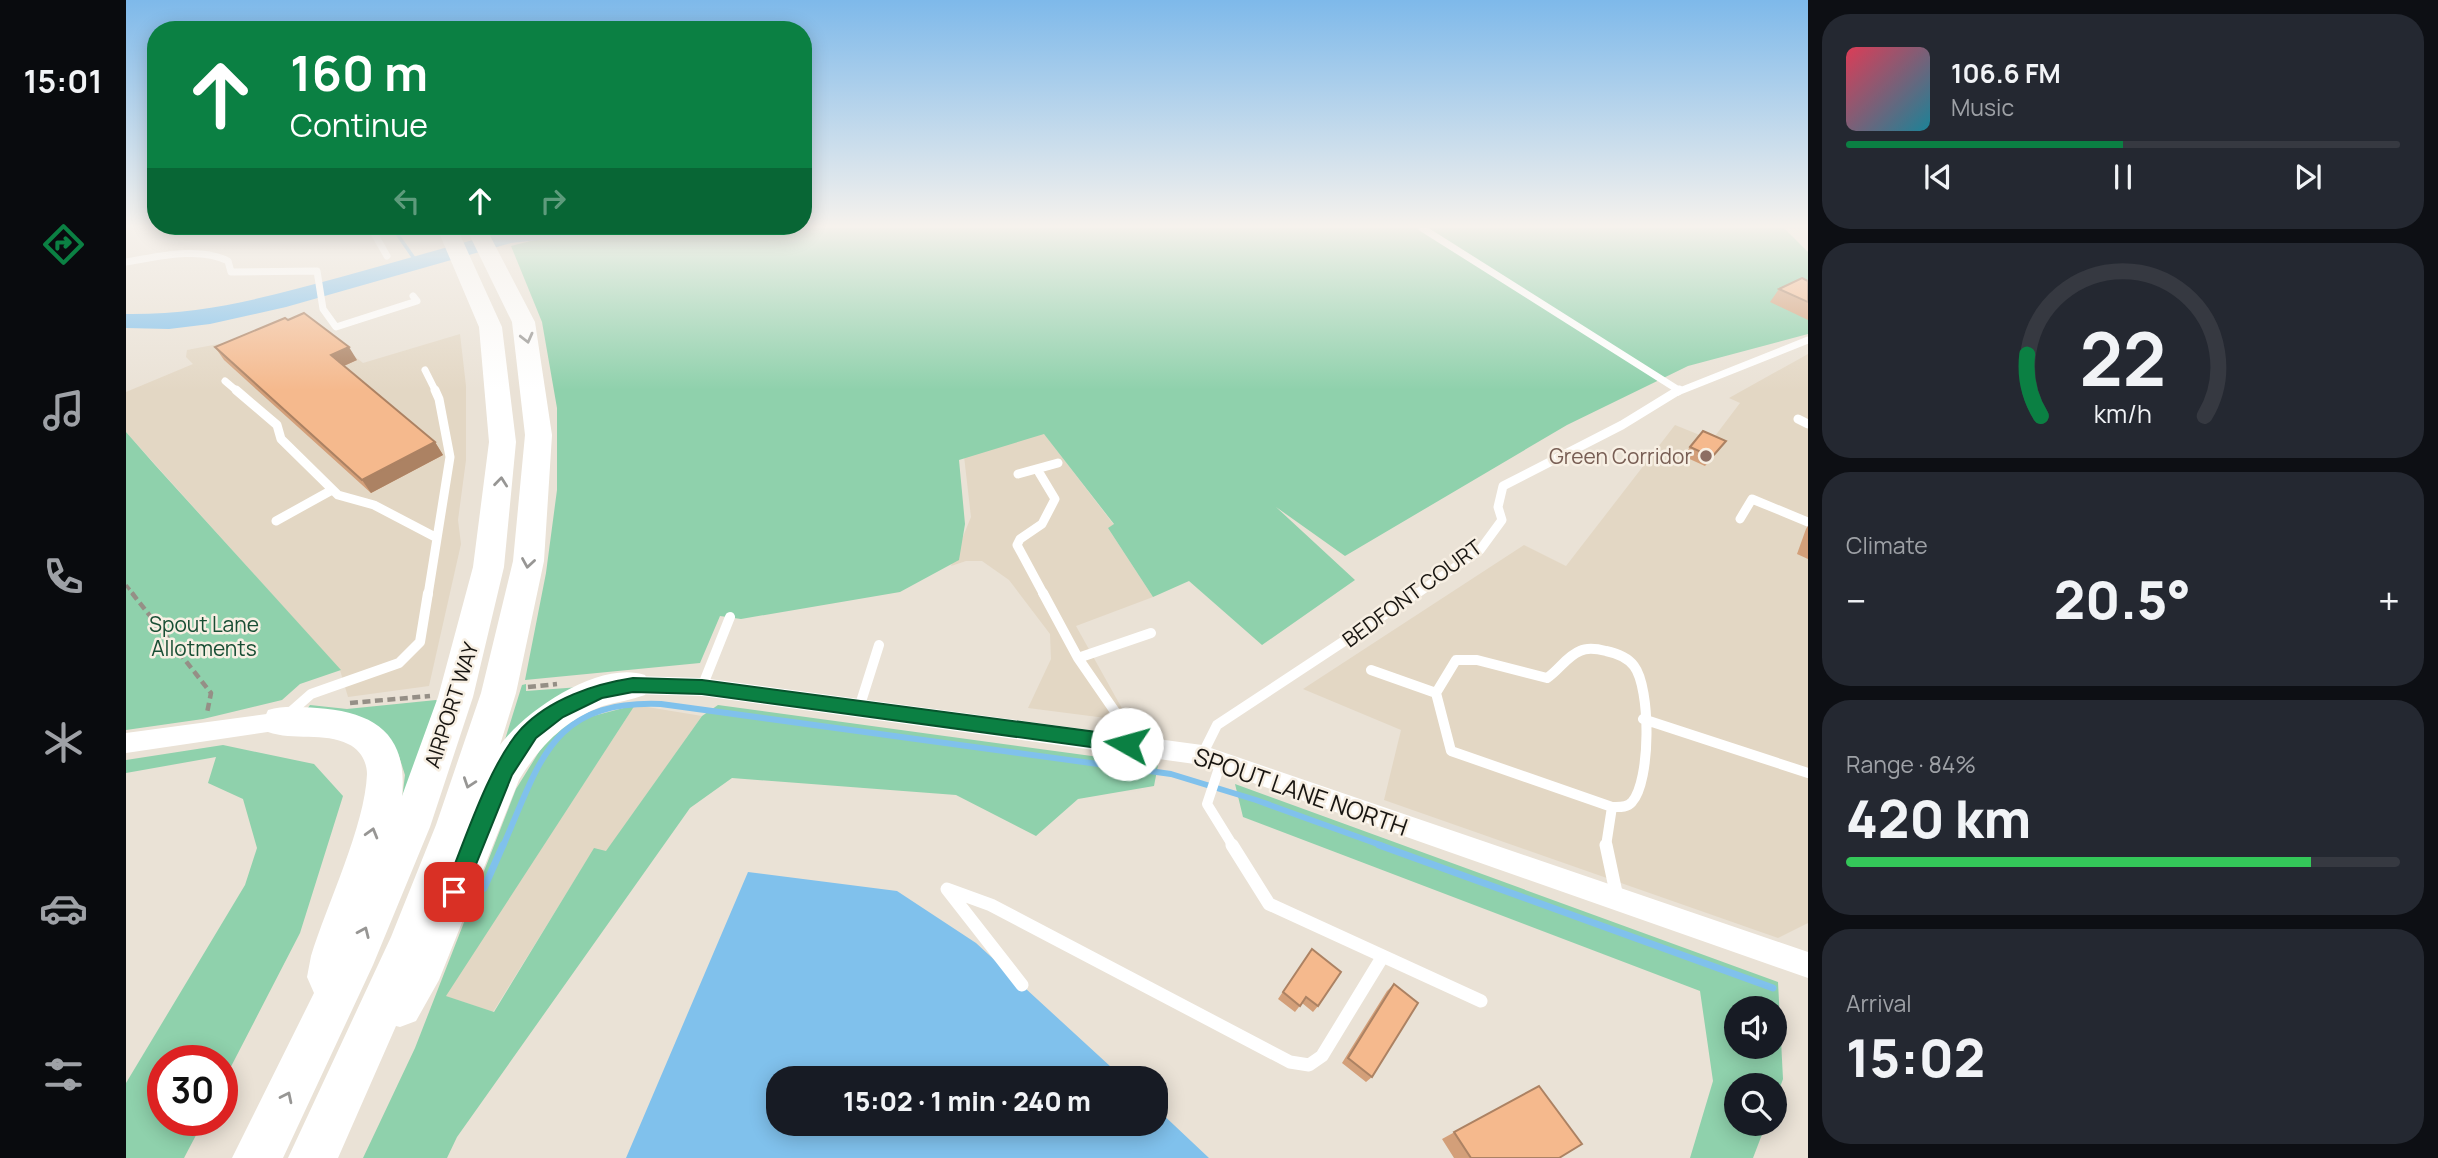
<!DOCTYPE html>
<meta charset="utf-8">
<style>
:root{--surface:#171b24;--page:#242831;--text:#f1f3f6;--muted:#9ea1a6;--line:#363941;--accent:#0b8043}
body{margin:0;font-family:Manrope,sans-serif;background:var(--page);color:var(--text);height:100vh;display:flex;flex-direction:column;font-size:26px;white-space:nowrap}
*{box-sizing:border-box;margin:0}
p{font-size:23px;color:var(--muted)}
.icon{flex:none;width:38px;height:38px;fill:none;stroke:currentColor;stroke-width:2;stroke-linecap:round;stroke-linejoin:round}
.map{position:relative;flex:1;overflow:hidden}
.panel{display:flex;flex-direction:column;gap:14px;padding:14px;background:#0d0f14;width:630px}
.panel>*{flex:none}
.banner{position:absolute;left:21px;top:21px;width:665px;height:214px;border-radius:28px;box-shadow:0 4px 18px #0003;background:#0b8043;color:#fff;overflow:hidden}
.buttons{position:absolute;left:1598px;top:996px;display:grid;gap:14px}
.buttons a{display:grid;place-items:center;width:63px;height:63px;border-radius:50%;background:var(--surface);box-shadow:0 4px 18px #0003;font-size:35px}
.speed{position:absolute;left:21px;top:1045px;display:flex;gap:14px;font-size:35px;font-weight:700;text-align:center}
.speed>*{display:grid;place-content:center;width:91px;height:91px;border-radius:50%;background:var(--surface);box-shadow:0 4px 18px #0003;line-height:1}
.speed .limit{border:10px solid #d22;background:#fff;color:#111}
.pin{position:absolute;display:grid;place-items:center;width:60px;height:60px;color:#fff;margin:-30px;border-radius:14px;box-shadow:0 4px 10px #0006}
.me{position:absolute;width:77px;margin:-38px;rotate:277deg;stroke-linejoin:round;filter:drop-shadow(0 0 5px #0008)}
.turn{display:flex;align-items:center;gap:24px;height:147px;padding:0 28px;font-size:32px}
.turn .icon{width:91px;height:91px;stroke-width:2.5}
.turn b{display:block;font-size:49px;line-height:60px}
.lanes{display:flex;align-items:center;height:66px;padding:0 28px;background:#0003;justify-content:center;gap:35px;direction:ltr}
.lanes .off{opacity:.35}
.big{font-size:52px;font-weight:800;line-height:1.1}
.panel .widget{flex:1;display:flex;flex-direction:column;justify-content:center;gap:10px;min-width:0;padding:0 24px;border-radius:28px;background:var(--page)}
.panel .dial{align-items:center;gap:0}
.dial svg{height:182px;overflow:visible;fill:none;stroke:var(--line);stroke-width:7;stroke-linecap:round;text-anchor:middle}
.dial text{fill:var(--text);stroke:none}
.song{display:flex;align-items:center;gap:21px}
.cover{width:84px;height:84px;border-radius:10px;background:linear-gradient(135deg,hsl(350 70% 55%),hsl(190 70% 35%))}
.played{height:7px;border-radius:4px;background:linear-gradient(90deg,var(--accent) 50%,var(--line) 50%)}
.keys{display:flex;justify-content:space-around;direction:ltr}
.heat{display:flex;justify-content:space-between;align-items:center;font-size:38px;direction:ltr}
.charge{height:10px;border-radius:5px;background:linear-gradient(90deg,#34c759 84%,var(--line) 0)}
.trip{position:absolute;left:640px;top:1066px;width:402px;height:70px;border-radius:28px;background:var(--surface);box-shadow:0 4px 18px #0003;font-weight:800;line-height:70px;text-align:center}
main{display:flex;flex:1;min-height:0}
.dock{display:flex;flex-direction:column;width:126px;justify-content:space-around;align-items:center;background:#090b0e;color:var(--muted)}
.dock .icon{width:49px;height:49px}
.dock .on{color:var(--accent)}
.dock b{font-size:32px;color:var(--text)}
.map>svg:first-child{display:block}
.built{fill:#e3d7c4}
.green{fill:#8fd1ac;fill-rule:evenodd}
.water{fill:#80c1ec}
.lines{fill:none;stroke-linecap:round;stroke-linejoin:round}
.stream-far2{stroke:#80c1ec;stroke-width:3.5}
.stream-far1{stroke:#80c1ec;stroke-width:6}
.stream{stroke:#80c1ec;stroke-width:7}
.river{fill:#80c1ec;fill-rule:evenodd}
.path-far1{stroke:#958f86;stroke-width:3.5;stroke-dasharray:6 3.5;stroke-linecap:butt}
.path{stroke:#958f86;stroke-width:4.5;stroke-dasharray:8 4.5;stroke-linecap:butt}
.service-far3{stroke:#fff;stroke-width:7}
.service-far2{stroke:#fff;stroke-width:9}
.service-far1{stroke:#fff;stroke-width:10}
.service{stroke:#fff;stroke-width:13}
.minor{fill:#fff;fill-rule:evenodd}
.trunk{fill:#fff;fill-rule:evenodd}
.wall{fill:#d39f79}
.shaded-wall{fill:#ac8263}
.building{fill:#f5b98d;stroke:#ac8263;stroke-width:2}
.oneway{stroke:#979694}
.route{fill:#0b8043;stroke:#07532c;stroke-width:2}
.education-dot{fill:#8d6e63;stroke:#f7efe3;stroke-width:2.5}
.labels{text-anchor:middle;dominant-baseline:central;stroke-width:5;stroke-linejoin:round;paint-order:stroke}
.education-label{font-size:21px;fill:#785e54;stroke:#f7efe3;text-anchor:end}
.street-label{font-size:21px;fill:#181511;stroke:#f7efe3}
.park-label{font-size:21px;fill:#184e34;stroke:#f7efe3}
.near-street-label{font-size:24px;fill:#181511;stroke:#f7efe3}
</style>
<main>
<nav class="dock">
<b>15:01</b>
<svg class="icon on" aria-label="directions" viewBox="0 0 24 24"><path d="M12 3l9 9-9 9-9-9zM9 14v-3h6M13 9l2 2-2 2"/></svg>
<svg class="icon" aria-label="music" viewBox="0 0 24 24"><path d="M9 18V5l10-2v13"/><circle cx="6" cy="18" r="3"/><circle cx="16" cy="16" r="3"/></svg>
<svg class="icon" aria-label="phone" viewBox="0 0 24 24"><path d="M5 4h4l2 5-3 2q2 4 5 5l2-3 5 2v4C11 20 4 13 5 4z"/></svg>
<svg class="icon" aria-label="climate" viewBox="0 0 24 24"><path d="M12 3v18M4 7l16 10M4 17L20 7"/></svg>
<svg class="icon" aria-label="car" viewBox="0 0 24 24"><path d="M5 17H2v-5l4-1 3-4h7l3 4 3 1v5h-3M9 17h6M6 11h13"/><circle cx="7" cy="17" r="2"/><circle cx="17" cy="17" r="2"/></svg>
<svg class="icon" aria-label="filters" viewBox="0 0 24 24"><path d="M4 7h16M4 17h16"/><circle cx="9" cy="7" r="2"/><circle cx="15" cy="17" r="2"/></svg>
</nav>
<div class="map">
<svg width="1682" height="1158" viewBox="0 0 1682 1158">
<rect width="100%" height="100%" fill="#eae2d6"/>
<!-- built -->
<path class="built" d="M190 325 237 363 334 334 340 386V460L332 520 335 544 303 686 222 697 214 670 0 432V392L67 364 60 357 61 350Z
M1682 354V923L1652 938 1258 800 1275 730 1177 689 1398 545 1440 566 1549 425 1586 440 1614 403 1603 398Z
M916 431 988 525 982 528 1027 597 950 626 1003 721 902 708 925 659 924 634 883 580 856 561H840L825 566 845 517 838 456Z
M509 705 576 716 480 852 468 849 367 1012 319 996Z"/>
<!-- green -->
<path class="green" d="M480 228H493L500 236 519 228H1658L1682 252V334L1562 366 1441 425 1219 556 1150 507 1229 580 1136 645 1063 581 1027 597 982 528 988 524 918 434 833 460 839 524 833 560 774 592 615 619 594 616 574 663 399 680 420 573 431 490V408L416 322 385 246 420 237Z
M0 432 29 465 215 670 174 684 156 700 77 719 0 730Z
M400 684V691L481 685 367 778 396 685Z
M310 700 314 703 276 799 279 775 272 753 179 712 184 705 221 709Z
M509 705 320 996 368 1012 468 848 480 851 576 716 592 705 1032 765 1028 786 952 799 910 836 830 795 606 778 564 808 331 1137 321 1158H237L289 1048 390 789 429 726Z
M97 745 188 764 217 796 174 933 96 1084V1060H37V1120H78L58 1158H0V1083L119 885 131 848 117 799 82 783 90 757 0 773V760Z
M1109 784 1652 982 1657 1079 1649 1101 1648 1085H1610V1124H1640L1627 1158H1564L1587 1081 1574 991 1117 817ZM1610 1008H1648V1046H1610Z"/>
<!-- water -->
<path class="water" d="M622 872 771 891 850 943 997 1078H653V1124H1031V1109L1083 1158H500Z"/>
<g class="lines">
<!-- stream-far2 -->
<path class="stream-far2" d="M267 228 292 264"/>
<!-- stream-far1 -->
<path class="stream-far1" d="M377 846C415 760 425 700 535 704L1045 774 1130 800 1257 846"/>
<!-- stream -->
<path class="stream" d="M1253 845 1647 988
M358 888 377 845"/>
<!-- river -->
<path class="river" d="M402 228H470L467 233 459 235 385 243 160 307 84 324 43 329 0 328V314C78 315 141 297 215 277 269 262 322 247 375 232Z"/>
<!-- path-far1 -->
<path class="path-far1" d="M0 585 8 595"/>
<!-- path -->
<path class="path" d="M6 593 85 693 81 713
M402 687 431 684
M224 703 304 696"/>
<!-- service-far3 -->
<path class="service-far3" d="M245 228 261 256
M1296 228 1554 391 1552 392
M0 262C31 257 73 246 102 261L105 272 191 271 197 309 210 327 291 301 287 296
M299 370 310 392
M99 381 112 392
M1554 391 1682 340"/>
<!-- service-far2 -->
<path class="service-far2" d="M110 390 151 425 155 439 212 495 248 505 311 538
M1672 419 1682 424
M911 469 929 499 916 524 894 539 891 545 918 595
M892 474 932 463
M1614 519 1626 499 1682 522
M150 521 206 490
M302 595 324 457 313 399 309 390
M1289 595 1354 550 1376 520 1372 507 1377 486 1496 425 1553 390"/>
<!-- service-far1 -->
<path class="service-far1" d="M917 593 952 658
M1245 670 1310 693 1325 751 1486 807
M576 687 604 617
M1310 693 1330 660H1351L1421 678C1433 670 1441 656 1454 651 1462 647 1472 649 1480 651 1490 653 1502 658 1508 666 1525 688 1525 781 1506 802 1501 808 1493 807 1486 807L1480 846
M733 708 753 645
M160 716 185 694 273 663 294 642 302 593
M1517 719 1682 773
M1001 744 992 716 952 658 1025 633
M1076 755 1091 725 1291 593
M1095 762 1081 804 1107 846"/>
<!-- service -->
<path class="service" d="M1106 845 1143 904 1355 1001
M1480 845 1491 897
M896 985 821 889 865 905 1164 1062 1183 1065 1196 1056 1257 956"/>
<!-- minor -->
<path class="minor" d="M507 676 576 678 1076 745 1682 952V978L1076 765 576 696 507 694 499 691 496 685 499 679Z
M155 712 163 714 166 721 163 728 155 730 0 753V733Z"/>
<!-- trunk -->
<path class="trunk" d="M311 228H331L376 327 390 442 378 567 347 697 304 827 247 965 157 1158H106L188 993 181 977 185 956C201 904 239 826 241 774 241 762 234 749 222 744 199 732 167 741 142 732L137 721 142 710C158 705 174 707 191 708 249 712 282 734 276 796L312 697 347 567 363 442 353 327Z
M340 228H360L409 322 426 435 418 561 390 693 374 745C401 709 474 660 519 675L524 685 519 695C505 700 491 702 477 706 440 719 413 747 393 780L313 980 290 1021 274 1027 270 1026 212 1158H162L265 937 310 825 355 693 387 561 399 435 386 322Z"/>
</g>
<!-- wall -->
<path class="wall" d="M1682 281V320L1644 302 1653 289Z
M89 347 231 360 218 366 309 442 317 455 245 493 98 360Z
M1577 431 1593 450 1579 466 1557 456Z
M1682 526V559L1671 554 1680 529Z
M1181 956 1192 1006 1187 1012 1176 1003 1169 1012 1152 999Z
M1268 984 1246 1077 1240 1082 1216 1063 1261 991Z
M1413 1086 1433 1158H1328L1316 1139Z"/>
<!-- shaded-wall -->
<path class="shaded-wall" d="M223 347 231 360 213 368 205 355Z
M309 442 317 455 245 493 236 480Z"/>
<!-- building -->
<path class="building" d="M1676 278 1682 281V302L1653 289Z
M178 313 223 347 205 355 309 442 236 480 89 347 159 318 162 320Z
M1577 431 1600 441 1586 457 1564 447Z
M1186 949 1215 972 1192 1006 1180 997 1174 1006 1157 992Z
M1268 984 1292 1003 1246 1077 1222 1058Z
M1413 1086 1456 1144 1433 1158H1345L1328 1132Z"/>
<!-- one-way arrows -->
<defs><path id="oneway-chevron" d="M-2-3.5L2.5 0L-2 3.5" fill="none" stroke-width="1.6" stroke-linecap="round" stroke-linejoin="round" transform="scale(1.75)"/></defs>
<g class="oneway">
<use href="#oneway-chevron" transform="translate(401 338) rotate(76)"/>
<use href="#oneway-chevron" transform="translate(375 482) rotate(-84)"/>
<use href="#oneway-chevron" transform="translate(402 563) rotate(99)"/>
<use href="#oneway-chevron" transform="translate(343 783) rotate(109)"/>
<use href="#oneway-chevron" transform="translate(246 833) rotate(-74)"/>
<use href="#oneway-chevron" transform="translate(238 932) rotate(-66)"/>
<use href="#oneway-chevron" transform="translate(161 1097) rotate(-64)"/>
</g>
<!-- sky -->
<linearGradient id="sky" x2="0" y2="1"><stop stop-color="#7eb9ea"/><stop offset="0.58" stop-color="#f6f2ed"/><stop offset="1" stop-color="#f6f2ed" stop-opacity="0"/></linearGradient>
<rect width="1682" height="390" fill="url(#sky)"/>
<!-- route -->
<path class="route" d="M507 678 576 680 1001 736 1008 738 1010 744 1008 750 1001 752 576 694 507 692 476 698 437 717 410 738 386 775 336 899 328 902 321 899 318 892C337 846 363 763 396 728 424 699 468 684 507 678Z"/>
<!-- markers -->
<circle class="education-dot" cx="1580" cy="456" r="7"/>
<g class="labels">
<!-- education labels -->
<g class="education-label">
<text x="1566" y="456">Green Corridor</text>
</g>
<!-- street labels -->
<g class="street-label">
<text transform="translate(1286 593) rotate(-36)">BEDFONT COURT</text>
<text transform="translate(325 705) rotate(-72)">AIRPORT WAY</text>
</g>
<!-- park labels -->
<g class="park-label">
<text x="78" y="624">Spout Lane<tspan x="78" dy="24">Allotments</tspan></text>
</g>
<!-- near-street labels -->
<g class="near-street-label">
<text transform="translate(1175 791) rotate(19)">SPOUT LANE NORTH</text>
</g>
</g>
</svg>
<div class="buttons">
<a><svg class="icon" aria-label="sound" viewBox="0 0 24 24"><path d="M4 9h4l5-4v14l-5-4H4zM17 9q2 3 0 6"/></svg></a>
<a><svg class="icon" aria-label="search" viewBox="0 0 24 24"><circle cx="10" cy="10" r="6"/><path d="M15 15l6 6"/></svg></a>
</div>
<div class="speed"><div class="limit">30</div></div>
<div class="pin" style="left:328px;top:892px;background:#d93025"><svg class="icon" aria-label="arrive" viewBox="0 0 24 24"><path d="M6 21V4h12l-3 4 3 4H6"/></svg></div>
<svg class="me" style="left:1001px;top:744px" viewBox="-20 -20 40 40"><circle r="19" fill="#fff"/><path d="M0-13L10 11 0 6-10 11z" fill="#0b8043"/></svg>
<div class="trip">15:02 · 1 min · 240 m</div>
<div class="banner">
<div class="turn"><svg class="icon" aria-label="ahead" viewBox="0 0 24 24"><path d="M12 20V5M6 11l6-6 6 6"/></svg><div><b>160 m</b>Continue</div></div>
<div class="lanes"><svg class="icon off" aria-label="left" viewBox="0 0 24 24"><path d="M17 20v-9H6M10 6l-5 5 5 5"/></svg><svg class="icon" aria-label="ahead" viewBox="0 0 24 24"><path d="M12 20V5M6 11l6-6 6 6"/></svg><svg class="icon off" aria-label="right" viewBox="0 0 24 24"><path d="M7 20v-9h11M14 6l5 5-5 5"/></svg></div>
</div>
</div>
<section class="panel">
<div class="widget">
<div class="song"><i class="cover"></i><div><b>106.6 FM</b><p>Music</p></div></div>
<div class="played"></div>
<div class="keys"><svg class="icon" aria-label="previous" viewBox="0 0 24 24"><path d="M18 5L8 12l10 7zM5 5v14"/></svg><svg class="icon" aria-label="pause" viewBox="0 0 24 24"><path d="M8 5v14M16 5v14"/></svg><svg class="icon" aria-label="next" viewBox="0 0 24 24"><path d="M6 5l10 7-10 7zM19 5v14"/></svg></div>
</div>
<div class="widget dial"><svg viewBox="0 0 100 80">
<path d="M14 69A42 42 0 1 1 86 69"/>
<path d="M14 69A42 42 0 0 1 8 42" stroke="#0b8043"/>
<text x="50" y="56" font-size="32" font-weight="700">22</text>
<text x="50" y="72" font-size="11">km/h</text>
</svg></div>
<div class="widget"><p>Climate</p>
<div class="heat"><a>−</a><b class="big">20.5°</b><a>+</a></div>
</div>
<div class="widget"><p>Range · 84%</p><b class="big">420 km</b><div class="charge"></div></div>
<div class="widget"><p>Arrival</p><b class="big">15:02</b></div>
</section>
</main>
